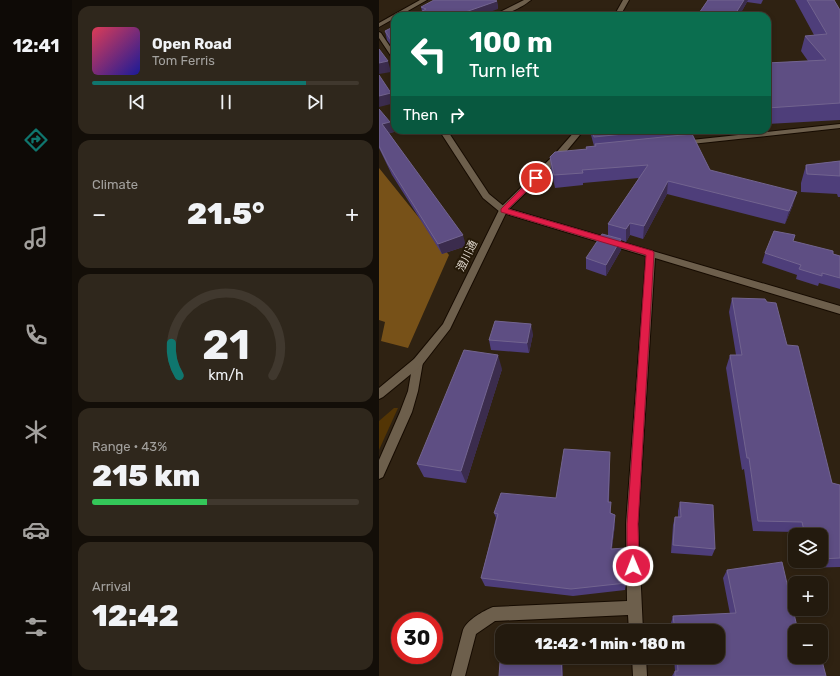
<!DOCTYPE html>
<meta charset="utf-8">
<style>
:root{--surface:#231a0e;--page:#2f271c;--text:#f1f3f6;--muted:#a3a19e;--line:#40382e;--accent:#0f766e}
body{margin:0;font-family:Rubik,"Noto Sans JP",sans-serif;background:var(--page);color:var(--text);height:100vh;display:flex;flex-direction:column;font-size:15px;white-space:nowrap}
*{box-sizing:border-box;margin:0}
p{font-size:13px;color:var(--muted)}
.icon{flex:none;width:22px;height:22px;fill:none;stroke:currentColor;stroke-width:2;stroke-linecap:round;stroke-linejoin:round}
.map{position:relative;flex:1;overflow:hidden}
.sheet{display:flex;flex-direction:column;gap:6px;padding:6px;background:#130e08;width:307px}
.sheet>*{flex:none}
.banner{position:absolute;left:12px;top:12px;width:380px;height:122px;border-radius:12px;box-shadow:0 2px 6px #0003,0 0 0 1px var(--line);background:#0b6e4f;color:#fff;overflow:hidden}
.fabs{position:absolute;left:409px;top:528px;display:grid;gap:8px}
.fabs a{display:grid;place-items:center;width:40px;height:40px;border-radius:8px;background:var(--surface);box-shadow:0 2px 6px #0003,0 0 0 1px var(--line);font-size:20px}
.speed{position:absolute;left:12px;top:612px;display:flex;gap:8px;font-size:20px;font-weight:700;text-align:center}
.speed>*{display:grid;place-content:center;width:52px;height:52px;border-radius:50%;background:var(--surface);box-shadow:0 2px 6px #0003,0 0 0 1px var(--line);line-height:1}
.speed .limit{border:6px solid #d22;background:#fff;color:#111}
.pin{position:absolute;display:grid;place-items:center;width:34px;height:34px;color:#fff;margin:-17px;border:2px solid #fff;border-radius:50%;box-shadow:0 1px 4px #0007}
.me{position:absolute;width:44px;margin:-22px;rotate:359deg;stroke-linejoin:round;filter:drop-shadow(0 0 3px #0008)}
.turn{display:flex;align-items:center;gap:14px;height:84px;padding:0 12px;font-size:18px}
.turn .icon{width:52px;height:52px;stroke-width:2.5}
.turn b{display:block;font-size:28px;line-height:34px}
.then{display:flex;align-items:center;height:38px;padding:0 12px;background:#0003;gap:8px;font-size:15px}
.big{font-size:30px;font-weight:800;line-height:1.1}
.sheet .card{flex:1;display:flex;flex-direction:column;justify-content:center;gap:6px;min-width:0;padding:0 14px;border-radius:12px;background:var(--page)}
.sheet .dial{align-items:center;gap:0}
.dial svg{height:104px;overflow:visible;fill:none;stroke:var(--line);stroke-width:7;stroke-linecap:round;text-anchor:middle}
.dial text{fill:var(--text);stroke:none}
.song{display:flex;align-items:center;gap:12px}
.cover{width:48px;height:48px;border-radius:6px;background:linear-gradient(135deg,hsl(350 70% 55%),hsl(240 70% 35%))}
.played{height:4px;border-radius:2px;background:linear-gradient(90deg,var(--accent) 80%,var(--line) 80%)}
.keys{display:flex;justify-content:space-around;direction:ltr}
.heat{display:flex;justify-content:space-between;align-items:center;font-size:22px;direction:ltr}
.charge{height:6px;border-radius:3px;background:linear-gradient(90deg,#34c759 43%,var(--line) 0)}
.trip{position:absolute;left:116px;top:624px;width:230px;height:40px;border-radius:12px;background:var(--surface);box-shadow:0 2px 6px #0003,0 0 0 1px var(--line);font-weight:800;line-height:40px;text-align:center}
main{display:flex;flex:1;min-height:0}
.tabs{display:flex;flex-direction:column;width:72px;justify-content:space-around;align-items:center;background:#0e0a06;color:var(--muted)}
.tabs .icon{width:28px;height:28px}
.tabs .current{color:var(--accent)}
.tabs b{font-size:18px;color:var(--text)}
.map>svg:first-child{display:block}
.green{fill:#533505}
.forest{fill:#775118}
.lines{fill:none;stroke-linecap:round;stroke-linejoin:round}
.minor-casing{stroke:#160b00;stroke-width:2}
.tertiary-casing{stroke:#160b00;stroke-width:2}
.minor{fill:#6d5f4c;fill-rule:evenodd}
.tertiary{fill:#6d5f4c;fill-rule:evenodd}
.wall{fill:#4e3e7a}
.shaded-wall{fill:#3b2c4d}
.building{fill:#5e4e83;stroke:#72648f}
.route{fill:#e11d48;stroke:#92132f}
.labels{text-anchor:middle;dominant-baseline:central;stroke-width:4;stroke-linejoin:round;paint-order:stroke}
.street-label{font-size:11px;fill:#dfd7cd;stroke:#251908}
</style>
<main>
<nav class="tabs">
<b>12:41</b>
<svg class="icon current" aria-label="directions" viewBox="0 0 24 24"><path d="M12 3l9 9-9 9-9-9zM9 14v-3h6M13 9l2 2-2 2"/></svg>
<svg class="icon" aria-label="music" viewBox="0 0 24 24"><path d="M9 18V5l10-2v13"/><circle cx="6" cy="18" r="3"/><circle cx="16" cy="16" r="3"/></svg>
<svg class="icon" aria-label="phone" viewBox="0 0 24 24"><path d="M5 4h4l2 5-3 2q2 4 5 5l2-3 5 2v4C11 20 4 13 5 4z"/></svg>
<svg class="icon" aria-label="climate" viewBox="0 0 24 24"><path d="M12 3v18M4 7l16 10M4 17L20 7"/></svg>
<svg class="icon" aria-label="car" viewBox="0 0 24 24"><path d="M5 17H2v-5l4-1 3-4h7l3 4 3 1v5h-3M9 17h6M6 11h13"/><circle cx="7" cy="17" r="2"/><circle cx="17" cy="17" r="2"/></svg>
<svg class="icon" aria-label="filters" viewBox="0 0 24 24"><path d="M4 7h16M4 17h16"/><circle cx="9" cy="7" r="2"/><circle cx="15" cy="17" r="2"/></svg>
</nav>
<section class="sheet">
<div class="card">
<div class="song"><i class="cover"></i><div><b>Open Road</b><p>Tom Ferris</p></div></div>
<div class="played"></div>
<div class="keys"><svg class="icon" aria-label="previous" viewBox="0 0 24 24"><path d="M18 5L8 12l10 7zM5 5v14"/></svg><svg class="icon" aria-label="pause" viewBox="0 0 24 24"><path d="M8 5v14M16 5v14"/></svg><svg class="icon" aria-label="next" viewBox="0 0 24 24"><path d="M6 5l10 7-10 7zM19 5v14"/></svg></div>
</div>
<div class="card"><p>Climate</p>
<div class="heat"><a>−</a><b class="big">21.5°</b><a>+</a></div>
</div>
<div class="card dial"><svg viewBox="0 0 100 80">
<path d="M14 69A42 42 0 1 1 86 69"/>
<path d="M14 69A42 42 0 0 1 8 44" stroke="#0f766e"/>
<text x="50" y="56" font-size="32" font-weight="700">21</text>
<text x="50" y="72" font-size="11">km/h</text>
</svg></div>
<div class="card"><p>Range · 43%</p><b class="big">215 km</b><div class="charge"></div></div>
<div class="card"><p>Arrival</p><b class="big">12:42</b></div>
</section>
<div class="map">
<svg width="461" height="676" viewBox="0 0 461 676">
<rect width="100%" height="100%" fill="#2f2212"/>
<!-- green -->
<path class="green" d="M15 408H19L0 450V421Z"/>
<!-- forest -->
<path class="forest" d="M0 168 70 255 29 348 2 341 6 322 0 320Z"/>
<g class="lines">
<!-- minor casing -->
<g class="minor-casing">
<path id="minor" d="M41 0H48L20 16H16V18L0 27V23Z
M145 0H152C142 8 126 16 113 16Z
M0 32 2 33 16 54V60L14 59 0 38Z
M461 124V128L303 145 299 143 303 141Z
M60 130H68L110 194 127 208 461 306V314L276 258 259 524 264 631H250L249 615 116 621 97 634 86 676H72L84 630C88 620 104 611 114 607L248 601 247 524 267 256 121 212 104 198Z
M39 358 43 359 44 362 39 391 33 412 4 477 0 479V460L21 412 29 391 34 362 35 359Z
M253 657H267L268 676H254Z"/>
</g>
<!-- tertiary casing -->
<g class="tertiary-casing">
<path id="tertiary" d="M244 0H250L241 16H235Z
M197 130H205L181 159 128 211 71 329 43 365 4 397 0 399V388L35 359 64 324 121 208 175 155Z"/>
</g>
<!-- minor -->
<use href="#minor" class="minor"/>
<!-- tertiary -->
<use href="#tertiary" class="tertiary"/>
</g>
<!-- wall -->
<path class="wall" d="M329 0H384L382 4 368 2 360 16H318Z
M416 0H455L461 10V120L388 124V63L429 61 422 51 426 36 435 35Z
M118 1 119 9 43 11 42 7Z
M16 26V51L8 40 6 31Z
M0 109 15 132 10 133 87 246 63 254 13 175 0 148Z
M113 130H122L120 132Z
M212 130H337V132L313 134 331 170 414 205 406 224 288 194 264 239 251 235 247 242 242 240V250L227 276 207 269V258L229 235V224L260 178 204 183V185L176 188 172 169 171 157 207 149V147L215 146 212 135Z
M461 161V197H459L458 194 422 192V183L427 165Z
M414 241 461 256V289L440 283 439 286 417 279 418 275 383 263 386 253Z
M353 298 408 345 453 483 461 485V567L423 568 422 561H442V535H417L416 532 374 531 365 469 363 470 347 368 351 355H357L350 312Z
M154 334 150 353 112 350 110 340Z
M123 369 87 483 45 477 38 464Z
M231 463 230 502 232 513 236 515V524L233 548 247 583 246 590 194 596 106 586 102 578 117 518 115 513 177 498Z
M301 502 336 549 333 556 292 553 294 525 296 517H299V511Z
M348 570 416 657 447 676H293L296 671 295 657H339V631H293L292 623 294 616 351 614 344 578Z"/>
<!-- shaded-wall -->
<path class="shaded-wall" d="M365 0H369L368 2 360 16H355Z
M118 1 119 9 100 16H75Z
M9 61 12 72 0 74V63Z
M12 93 16 103 0 107V96Z
M11 122 15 132 7 134 3 124Z
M289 181 288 194 264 239 265 226Z
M418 192 414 205 406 224 410 211Z
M251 223V235L247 242V229Z
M84 235 87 246 63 254 59 244Z
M242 239V250L227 276V265Z
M152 324 154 334 150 353 148 343Z
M119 355 123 369 87 483 82 471Z
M236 515V524L232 557V549Z
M182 657H184V676H183Z"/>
<!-- building -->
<path class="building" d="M55 0H116L118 1 75 16H34L47 9 42 7Z
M329 0H365L355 16H318Z
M428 0H455L461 10V103L388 108V63L447 60 426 36 448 34Z
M16 26V45H15L6 31Z
M0 49 9 61 0 63Z
M0 75 12 93 0 96Z
M0 109 11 122 3 124 84 235 59 244 9 164 0 146Z
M213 130H284L215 137Z
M313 134 331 170 418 192 410 211 289 181 265 226 251 223 247 229 229 224 269 165 203 170 204 173 175 175 171 157 176 152 208 149 207 147 217 146 216 144Z
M461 161V176L428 174 427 165Z
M395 231 416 235 414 241 454 251V254L461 256V278L443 273V276L420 269 422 265 386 253Z
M223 234 242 239 227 265 207 258Z
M353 298 386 299 388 302 397 303 408 345 419 346 453 483 461 485V558L442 559V535H426L423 522 379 521 370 458H368L351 355H363Z
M116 321 152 324 148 343 110 340Z
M85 350 119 355 82 471 38 464Z
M185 449 231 452 229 502H232L231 513 236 515 232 549 246 548 247 583 192 589 102 578 119 514 115 513 122 493 177 498Z
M301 502 334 505 336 549 294 545 296 517H302Z
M403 562 419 631H416V657H442L447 676H296V671H299L298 657H339V631H296L294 616 357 613 348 570Z
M172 628V631H127Z
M123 633V657H182L183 676H120Z"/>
<!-- route -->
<path class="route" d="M157 176 159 177V180L129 209 274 251 275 253 259 524 260 566 259 570 254 572 250 570 248 566V524L267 255 122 212V209L154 177Z"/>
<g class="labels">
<!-- street labels -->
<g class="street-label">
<text transform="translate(88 256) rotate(-64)">澄川通</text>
</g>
</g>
</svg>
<div class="fabs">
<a><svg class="icon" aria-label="layers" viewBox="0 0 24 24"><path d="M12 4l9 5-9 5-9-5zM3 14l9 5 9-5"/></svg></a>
<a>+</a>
<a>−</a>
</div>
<div class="speed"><div class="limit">30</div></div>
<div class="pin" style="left:157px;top:178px;background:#d93025"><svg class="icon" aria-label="arrive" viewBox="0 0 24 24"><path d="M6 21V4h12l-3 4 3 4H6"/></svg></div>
<svg class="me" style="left:254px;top:566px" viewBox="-20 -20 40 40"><circle r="17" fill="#e11d48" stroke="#fff" stroke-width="3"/><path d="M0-11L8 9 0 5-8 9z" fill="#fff"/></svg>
<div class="trip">12:42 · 1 min · 180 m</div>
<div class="banner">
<div class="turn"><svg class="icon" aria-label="left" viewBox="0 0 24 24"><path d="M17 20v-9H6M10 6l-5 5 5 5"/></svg><div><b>100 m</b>Turn left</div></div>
<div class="then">Then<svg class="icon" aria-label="right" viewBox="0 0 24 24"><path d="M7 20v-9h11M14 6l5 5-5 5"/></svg></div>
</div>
</div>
</main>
